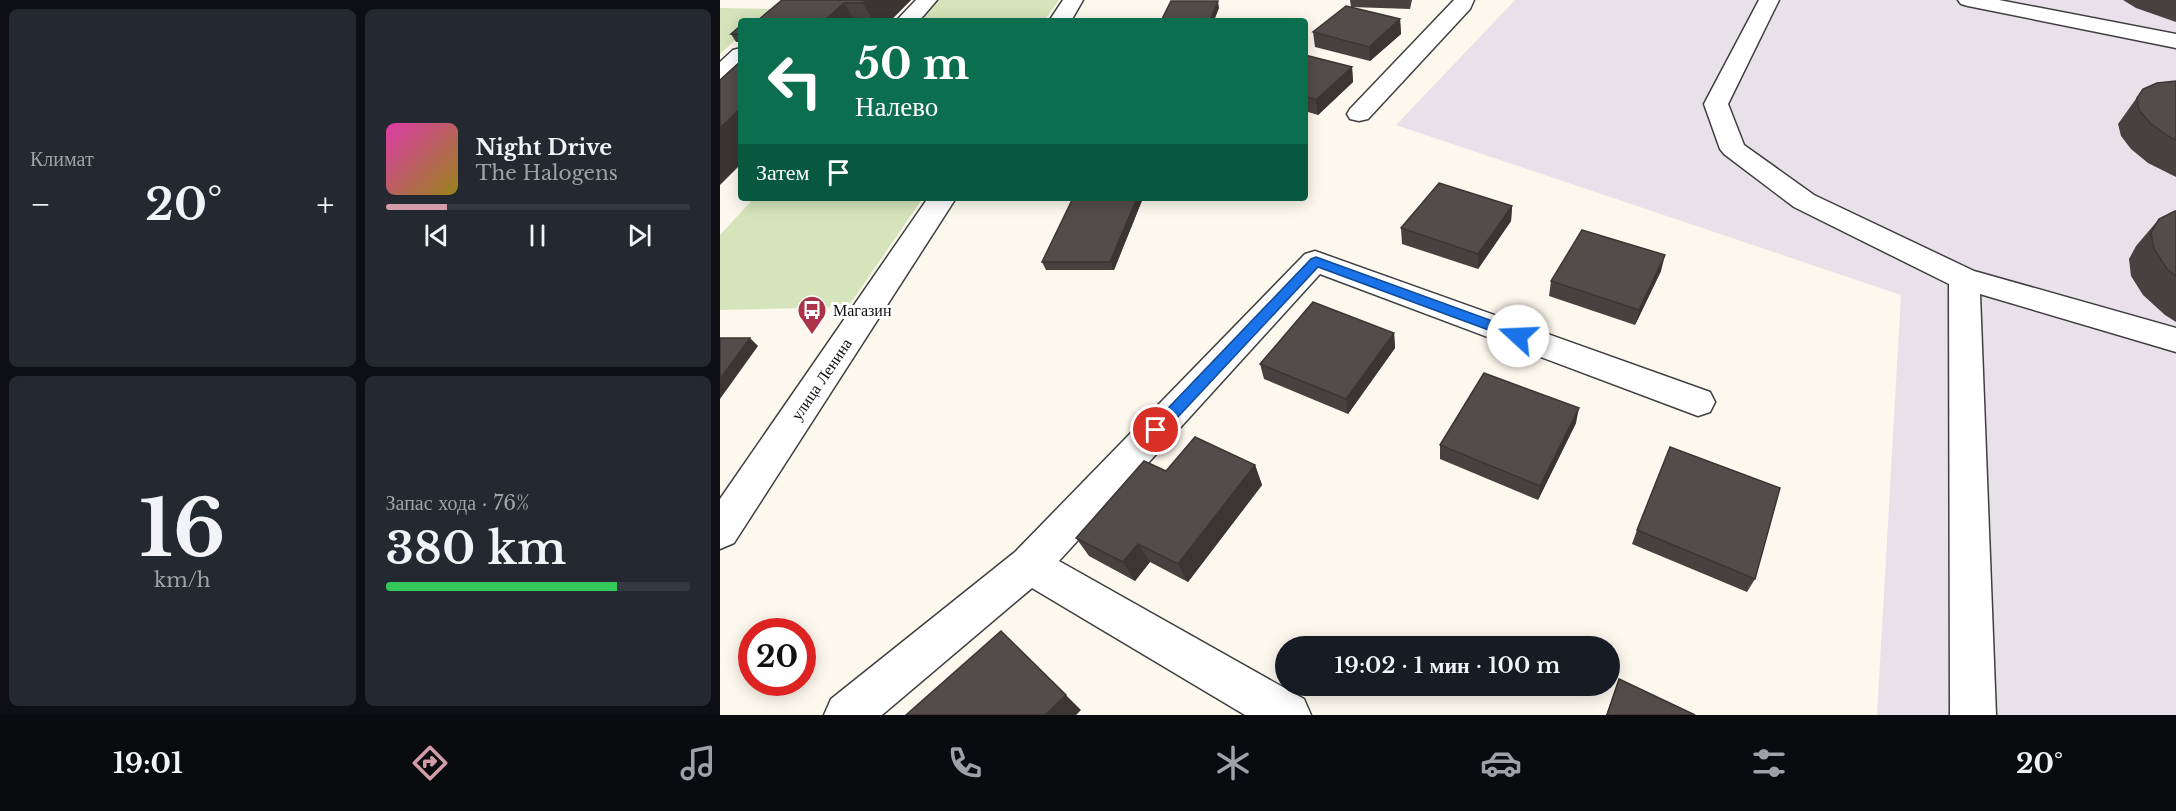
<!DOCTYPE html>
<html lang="ru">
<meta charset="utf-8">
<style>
:root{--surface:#171b24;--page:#242831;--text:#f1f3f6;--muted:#9ea1a6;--line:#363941;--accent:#d29da8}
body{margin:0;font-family:"Libre Baskerville",serif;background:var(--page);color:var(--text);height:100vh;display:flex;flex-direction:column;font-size:22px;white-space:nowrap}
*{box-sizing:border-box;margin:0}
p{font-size:20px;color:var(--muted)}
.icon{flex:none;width:33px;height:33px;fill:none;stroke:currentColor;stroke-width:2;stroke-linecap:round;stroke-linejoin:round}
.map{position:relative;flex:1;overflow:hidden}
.details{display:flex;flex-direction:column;gap:9px;padding:9px;background:#0d0f14;width:720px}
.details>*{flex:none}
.guide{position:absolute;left:18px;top:18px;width:570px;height:183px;border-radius:6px;box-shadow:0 3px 15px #0003;background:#0b6e4f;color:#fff;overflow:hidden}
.speed{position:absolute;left:18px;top:618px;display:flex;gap:12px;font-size:30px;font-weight:700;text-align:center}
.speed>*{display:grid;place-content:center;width:78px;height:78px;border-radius:50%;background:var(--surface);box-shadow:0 3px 15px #0003;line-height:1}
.speed .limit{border:9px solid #d22;background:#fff;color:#111}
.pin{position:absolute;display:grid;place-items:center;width:51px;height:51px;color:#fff;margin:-26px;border:3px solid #fff;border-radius:50%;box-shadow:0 2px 6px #0007}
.me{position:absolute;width:66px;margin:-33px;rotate:290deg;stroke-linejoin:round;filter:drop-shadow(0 0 4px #0008)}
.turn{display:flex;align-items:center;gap:21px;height:126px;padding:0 18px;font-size:27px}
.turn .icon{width:78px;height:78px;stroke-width:2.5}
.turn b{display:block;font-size:42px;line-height:51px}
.then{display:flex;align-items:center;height:57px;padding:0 18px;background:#0003;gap:12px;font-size:22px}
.big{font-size:45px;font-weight:600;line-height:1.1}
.details .tile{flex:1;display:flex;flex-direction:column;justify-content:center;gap:9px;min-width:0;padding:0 21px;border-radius:9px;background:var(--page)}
.details .dial{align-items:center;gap:0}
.dial b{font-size:78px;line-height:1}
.song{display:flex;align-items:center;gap:18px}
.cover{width:72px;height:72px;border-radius:9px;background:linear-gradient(135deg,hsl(320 70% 55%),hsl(50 70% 35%))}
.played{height:6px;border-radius:3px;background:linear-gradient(90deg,var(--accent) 20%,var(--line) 20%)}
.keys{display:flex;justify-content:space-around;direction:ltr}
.heat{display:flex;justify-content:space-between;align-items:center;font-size:33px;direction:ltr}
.charge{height:9px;border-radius:4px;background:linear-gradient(90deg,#34c759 76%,var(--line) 0)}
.details .tiles{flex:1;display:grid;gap:9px;grid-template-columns:repeat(2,1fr)}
.trip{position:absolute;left:555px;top:636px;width:345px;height:60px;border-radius:30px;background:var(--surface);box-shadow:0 3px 15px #0003;font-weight:600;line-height:60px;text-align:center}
.tabs{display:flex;height:96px;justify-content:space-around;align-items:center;background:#090b0e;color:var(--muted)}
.tabs .icon{width:42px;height:42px}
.tabs .on{color:var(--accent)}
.tabs b{font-size:27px;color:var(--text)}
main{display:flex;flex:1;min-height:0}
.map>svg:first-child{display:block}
.industrial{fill:#e8e1ea}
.green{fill:#d5e4bb}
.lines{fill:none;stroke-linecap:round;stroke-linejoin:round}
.minor-casing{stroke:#3f3f3f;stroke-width:3}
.minor{fill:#fff;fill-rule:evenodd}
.wall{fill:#484140}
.shaded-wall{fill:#3b3534}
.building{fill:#544c4a;stroke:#3b3534;stroke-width:1.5}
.route{fill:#1a73e8;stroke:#114b97;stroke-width:1.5}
.labels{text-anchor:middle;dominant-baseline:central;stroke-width:6;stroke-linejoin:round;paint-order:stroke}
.poi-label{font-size:16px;fill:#0c0c0c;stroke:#fff;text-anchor:start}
.street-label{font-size:16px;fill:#0c0c0c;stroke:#fff}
</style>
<main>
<section class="details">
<div class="tiles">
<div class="tile"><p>Климат</p>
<div class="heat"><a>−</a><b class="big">20°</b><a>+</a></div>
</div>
<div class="tile">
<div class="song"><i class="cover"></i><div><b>Night Drive</b><p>The Halogens</p></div></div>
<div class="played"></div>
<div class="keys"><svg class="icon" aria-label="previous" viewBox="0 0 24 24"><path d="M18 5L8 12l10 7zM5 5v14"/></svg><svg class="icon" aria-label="pause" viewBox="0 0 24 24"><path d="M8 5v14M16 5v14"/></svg><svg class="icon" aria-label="next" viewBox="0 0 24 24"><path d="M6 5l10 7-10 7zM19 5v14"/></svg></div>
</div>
<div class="tile dial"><b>16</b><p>km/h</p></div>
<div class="tile"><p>Запас хода · 76%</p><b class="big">380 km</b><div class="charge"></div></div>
</div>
</section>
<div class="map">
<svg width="1456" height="715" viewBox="0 0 1456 715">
<rect width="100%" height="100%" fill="#fdf8ed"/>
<!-- industrial -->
<path class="industrial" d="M795 0H1456V715H1157L1181 295 676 125Z"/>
<!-- green -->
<path class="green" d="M216 0H339L324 21H196Z
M0 8 51 9 37 21H21V35L0 54Z
M34 198H203L128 307 0 310V235Z"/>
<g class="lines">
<!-- minor casing -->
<g class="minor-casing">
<path id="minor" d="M196 0H217L199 21H176Z
M343 0H363L351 21H329Z
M734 0H754L750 9 648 119 639 121 630 119 627 114 630 109Z
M1039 0H1059L1008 104 1024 145 1094 195 1254 271 1456 328V352L1260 294 1276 715H1230L1229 284 1074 207 1004 154 1000 149 984 104Z
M1238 0H1279L1456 34V48L1248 6 1241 4Z
M21 48V67L8 79 0 81V62L13 50Z
M208 198H236L14 543 0 549V499Z
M595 251 990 392 995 402 990 412 978 416 600 274 339 561 584 699 591 715H525L312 588 162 715H104L111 699 295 552 585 254Z"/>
</g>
<!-- minor -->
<use href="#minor" class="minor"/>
</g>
<!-- wall -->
<path class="wall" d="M62 0H191L170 21H37Z
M630 0H692L690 9 631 7Z
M1403 0H1456V22L1416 8Z
M680 19 681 34 650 61 595 47 593 32Z
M21 27V44L19 42H16L11 34Z
M585 55 632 67 633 82 598 115 585 111Z
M1456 81V177L1428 163 1411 149 1401 136 1398 124 1423 89Z
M423 198 394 270H326L322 262Z
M792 206 791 221 758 269 682 244 681 228Z
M1456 211V322L1445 315 1423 295 1411 276 1409 259 1416 246 1439 219Z
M941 271 915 325 829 296 831 281Z
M674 333 675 348 628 414 544 379 540 364Z
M856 423 818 500 720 459V445Z
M535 465 542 485 468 582 430 562 415 581 369 556 356 538 446 471Z
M917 530 1035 579 1027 592 912 544Z
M899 679 975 715H886Z"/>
<!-- shaded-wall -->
<path class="shaded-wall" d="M146 0H191L170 21H153L143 3Z
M498 1 499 8 494 21H490Z
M124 3 135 21H104Z
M680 19 681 34 650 61 649 47Z
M632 67 633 82 598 115 596 100Z
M21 108V164L0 185V128Z
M417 198H423L394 270 390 262Z
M792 206 791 221 758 269V254Z
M945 255 941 271 915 325 919 310Z
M674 333 675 348 628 414 626 399Z
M30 338 38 346 0 399V379Z
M859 408 856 423 818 500 820 486Z
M535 465 542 485 468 582 458 564Z
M418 544 430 562 415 581 403 562Z
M281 631 361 710 356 715H325Z"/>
<!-- building -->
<path class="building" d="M62 0H146L143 3H124L104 21H37Z
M451 1H498L490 21H441Z
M626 6 680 19 649 47 593 32Z
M19 27H21V34H11Z
M585 55 632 67 596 100 585 96Z
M21 61V108L0 128V80Z
M1456 81V140L1448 136 1430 123 1419 110 1417 98 1423 89 1437 83Z
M719 183 792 206 758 254 681 228Z
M353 198H417L390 262H322Z
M1455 211H1456V276L1447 269 1434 249 1431 233 1439 219Z
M862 230 945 255 919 310 831 281Z
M593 302 674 333 626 399 540 364Z
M0 338H30L0 379Z
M764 373 859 408 820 486 720 445Z
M475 437 535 465 458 564 418 544 403 562 356 538 424 461 446 471Z
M950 447 1060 488 1035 579 917 530Z
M281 631 346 695 325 715H186Z
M899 679 975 715H887Z"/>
<!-- route -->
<path class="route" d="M596 257 803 332 805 336 798 341 793 339 598 267 442 434H431L429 430 431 426 591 259Z"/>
<!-- icons -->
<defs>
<g id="bus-pin" transform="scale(1.5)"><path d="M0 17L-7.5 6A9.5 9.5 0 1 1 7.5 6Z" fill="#ac3448" stroke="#fff"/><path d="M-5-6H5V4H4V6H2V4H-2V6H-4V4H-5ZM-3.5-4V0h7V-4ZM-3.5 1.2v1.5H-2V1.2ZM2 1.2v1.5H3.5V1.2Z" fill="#fff"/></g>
</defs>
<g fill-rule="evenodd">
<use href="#bus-pin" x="92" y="310"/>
</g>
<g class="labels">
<!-- poi labels -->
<g class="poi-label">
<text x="113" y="310">Магазин</text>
</g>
<!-- street labels -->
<g class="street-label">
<text transform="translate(101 379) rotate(-56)">улица Ленина</text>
</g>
</g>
</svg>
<div class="speed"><div class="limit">20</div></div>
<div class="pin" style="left:436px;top:430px;background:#d93025"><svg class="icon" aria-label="arrive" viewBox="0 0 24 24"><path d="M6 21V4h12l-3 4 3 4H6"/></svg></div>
<svg class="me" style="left:798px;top:336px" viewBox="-20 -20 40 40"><circle r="19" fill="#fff"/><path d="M0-13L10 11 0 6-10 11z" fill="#1a73e8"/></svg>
<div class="trip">19:02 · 1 мин · 100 m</div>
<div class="guide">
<div class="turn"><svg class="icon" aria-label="left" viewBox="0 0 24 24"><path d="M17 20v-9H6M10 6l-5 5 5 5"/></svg><div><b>50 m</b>Налево</div></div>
<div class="then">Затем<svg class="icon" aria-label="arrive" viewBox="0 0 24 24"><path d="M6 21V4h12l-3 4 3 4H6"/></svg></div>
</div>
</div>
</main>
<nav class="tabs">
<b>19:01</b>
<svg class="icon on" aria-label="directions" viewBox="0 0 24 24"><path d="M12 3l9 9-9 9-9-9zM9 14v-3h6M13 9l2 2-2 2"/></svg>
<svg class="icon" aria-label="music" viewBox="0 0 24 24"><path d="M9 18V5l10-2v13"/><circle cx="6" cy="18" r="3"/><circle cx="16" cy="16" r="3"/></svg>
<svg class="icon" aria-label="phone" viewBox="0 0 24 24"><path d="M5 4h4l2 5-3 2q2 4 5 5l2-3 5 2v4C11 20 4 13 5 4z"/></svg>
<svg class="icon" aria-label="climate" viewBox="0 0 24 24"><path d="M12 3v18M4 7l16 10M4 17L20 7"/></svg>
<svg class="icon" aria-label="car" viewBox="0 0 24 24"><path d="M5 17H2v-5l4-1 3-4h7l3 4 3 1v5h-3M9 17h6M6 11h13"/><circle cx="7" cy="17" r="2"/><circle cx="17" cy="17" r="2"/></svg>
<svg class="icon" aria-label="filters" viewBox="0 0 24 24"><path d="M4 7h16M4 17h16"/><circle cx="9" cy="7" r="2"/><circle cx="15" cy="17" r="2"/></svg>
<b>20°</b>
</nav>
